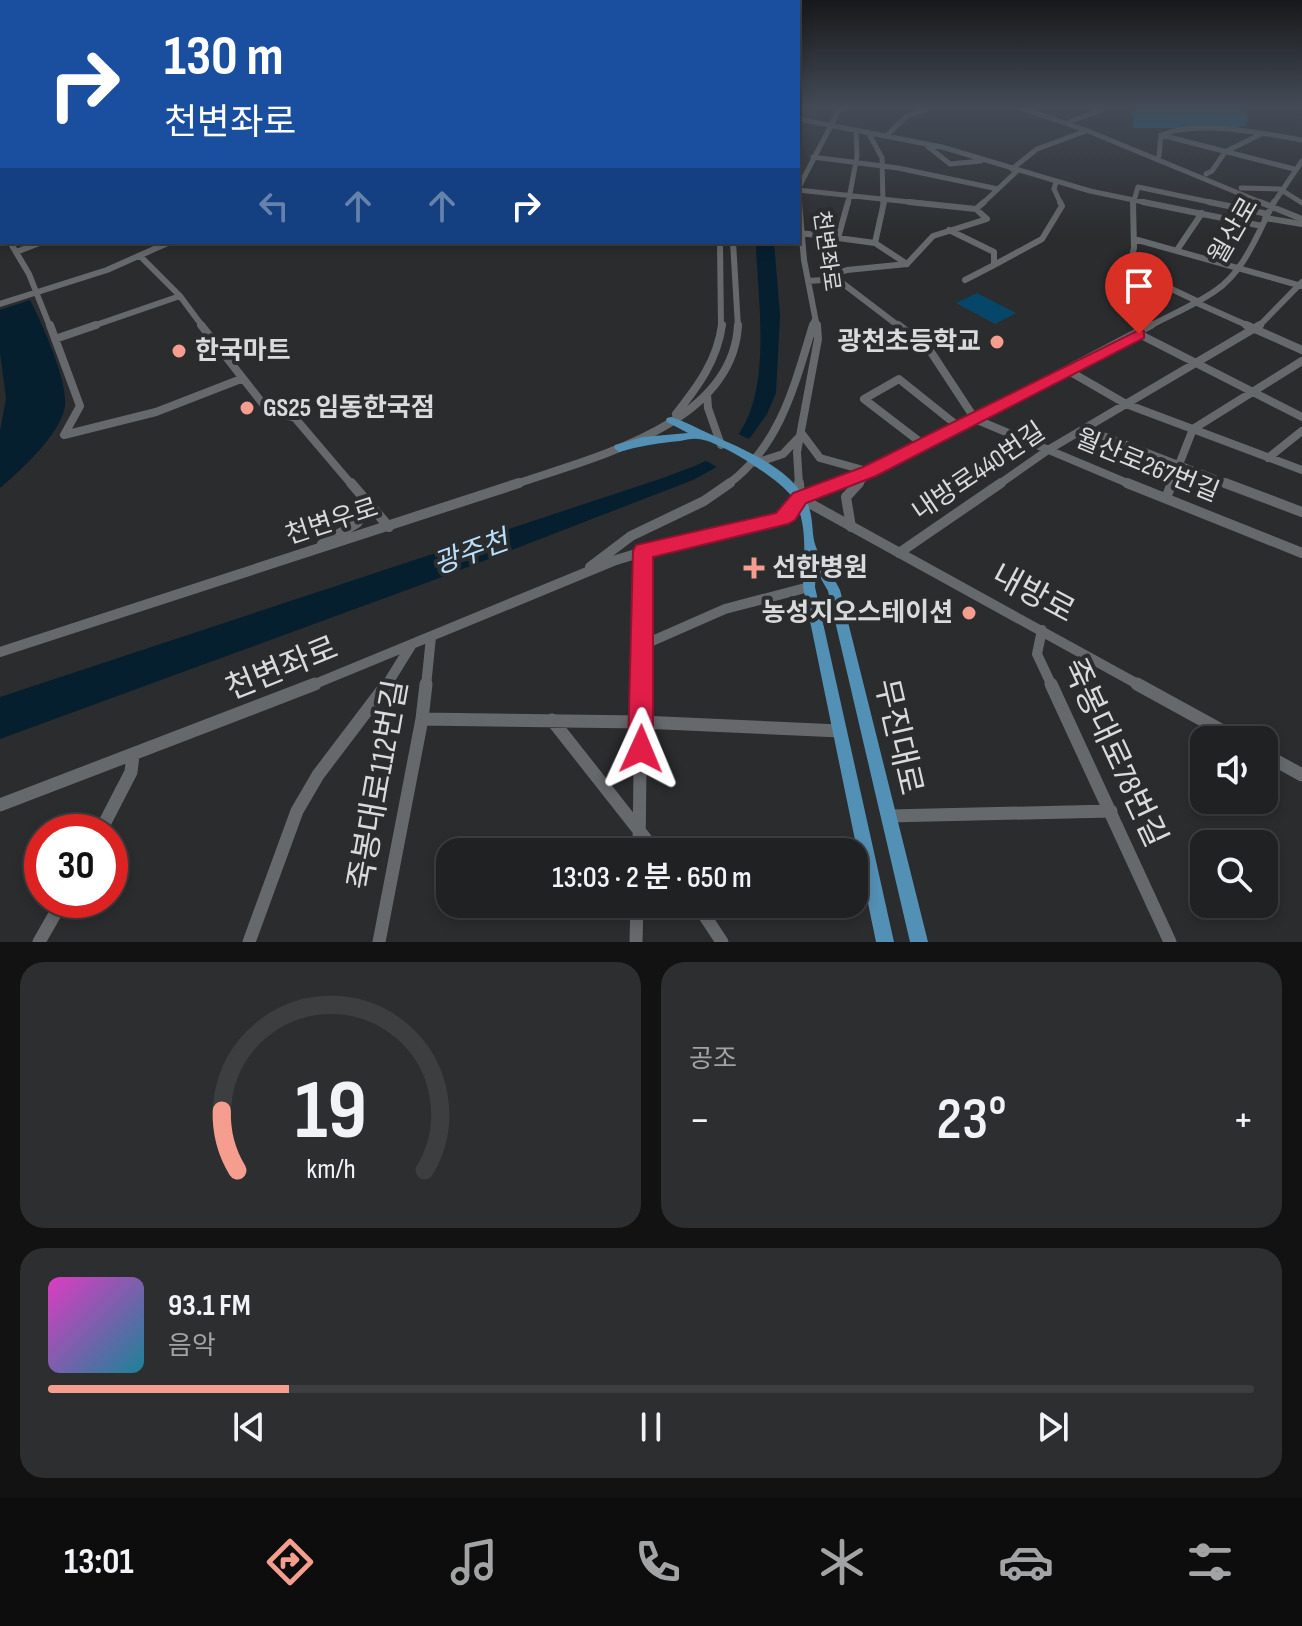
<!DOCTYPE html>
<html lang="ko">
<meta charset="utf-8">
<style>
:root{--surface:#202122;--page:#2d2e2f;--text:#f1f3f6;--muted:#a2a3a5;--line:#3d3e40;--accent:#f59d8f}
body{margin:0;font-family:"Sofia Sans Condensed","Noto Sans KR",sans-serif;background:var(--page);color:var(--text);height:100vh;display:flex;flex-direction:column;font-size:30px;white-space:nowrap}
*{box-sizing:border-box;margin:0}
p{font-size:26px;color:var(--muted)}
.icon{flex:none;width:44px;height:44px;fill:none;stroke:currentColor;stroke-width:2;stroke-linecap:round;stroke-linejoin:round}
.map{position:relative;height:942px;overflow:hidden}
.drawer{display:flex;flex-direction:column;gap:20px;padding:20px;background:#121213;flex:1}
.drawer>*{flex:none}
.banner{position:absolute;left:0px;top:0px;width:800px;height:244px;box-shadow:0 4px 12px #0003,0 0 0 2px var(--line);background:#1a4fa0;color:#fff;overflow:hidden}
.buttons{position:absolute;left:1190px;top:726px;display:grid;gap:16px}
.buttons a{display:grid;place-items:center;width:88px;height:88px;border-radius:16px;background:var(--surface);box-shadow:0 4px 12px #0003,0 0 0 2px var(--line);font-size:40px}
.speed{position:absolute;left:24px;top:814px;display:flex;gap:16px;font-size:40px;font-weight:700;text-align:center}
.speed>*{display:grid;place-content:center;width:104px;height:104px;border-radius:50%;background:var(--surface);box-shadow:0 4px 12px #0003,0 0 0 2px var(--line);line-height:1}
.speed .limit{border:12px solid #d22;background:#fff;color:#111}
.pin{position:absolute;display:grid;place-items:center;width:68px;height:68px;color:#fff;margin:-82px -34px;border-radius:50% 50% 50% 0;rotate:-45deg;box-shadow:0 0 8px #0007}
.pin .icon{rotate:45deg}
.me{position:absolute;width:88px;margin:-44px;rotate:1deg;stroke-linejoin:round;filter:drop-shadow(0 0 6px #0008)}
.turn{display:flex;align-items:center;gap:28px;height:168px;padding:0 32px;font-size:36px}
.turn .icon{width:104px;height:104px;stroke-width:2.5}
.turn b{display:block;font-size:56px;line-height:68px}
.lanes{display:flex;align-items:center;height:76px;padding:0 32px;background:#0003;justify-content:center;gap:40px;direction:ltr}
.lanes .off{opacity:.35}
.big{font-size:60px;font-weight:600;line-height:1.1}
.drawer .widget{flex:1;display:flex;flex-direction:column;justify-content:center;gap:12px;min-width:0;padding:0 28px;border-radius:24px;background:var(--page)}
.drawer .dial{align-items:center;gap:0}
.dial svg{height:208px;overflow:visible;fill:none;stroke:var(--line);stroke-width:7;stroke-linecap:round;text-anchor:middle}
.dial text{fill:var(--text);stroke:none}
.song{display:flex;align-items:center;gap:24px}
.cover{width:96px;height:96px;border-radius:12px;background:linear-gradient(135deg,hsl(310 70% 55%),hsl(190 70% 35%))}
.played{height:8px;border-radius:4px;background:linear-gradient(90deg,var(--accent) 20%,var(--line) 20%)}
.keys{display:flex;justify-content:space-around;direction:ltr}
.heat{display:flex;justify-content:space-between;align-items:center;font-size:44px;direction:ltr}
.drawer .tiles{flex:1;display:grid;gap:20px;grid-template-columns:1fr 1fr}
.widget:last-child{grid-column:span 2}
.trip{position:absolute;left:436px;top:838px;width:432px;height:80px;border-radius:24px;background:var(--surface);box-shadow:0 4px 12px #0003,0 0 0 2px var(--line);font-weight:600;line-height:80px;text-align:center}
.tabs{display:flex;height:128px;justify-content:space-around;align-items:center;background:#0d0d0e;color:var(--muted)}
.tabs .icon{width:56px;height:56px}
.tabs .current{color:var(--accent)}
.tabs b{font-size:36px;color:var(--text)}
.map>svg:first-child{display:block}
.green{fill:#064769}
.forest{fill:#036797}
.water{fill:#061f2f}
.pier{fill:#2a2c2e}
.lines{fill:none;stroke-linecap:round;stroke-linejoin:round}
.minor-far4{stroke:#66696b;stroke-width:5}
.minor-far3{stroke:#66696b;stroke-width:6}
.minor-far2{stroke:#66696b;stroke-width:8}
.minor-far1{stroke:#66696b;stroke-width:10}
.minor{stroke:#66696b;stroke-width:13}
.major{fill:#5390b5;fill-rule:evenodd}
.route{fill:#e11d48;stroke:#92132f;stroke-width:2}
.poi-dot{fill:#f59d8f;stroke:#2a2c2e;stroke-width:3}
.labels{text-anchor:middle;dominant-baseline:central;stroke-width:8;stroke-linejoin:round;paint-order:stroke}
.far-street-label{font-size:22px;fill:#d9dadb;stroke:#2a2c2e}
.street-label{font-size:26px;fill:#d9dadb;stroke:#2a2c2e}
.poi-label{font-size:26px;font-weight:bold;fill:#d9dadb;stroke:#2a2c2e;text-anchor:start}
.water-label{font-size:28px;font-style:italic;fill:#b8dffb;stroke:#2a2c2e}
.near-street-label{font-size:32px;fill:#d9dadb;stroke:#2a2c2e}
</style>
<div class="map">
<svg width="1302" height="942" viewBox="0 0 1302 942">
<rect width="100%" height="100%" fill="#2a2c2e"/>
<!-- green -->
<path class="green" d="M977 293 1016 313 995 324 956 303Z"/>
<!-- forest -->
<path class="forest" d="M1129 106H1241L1249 118 1245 126 1230 128H1133L1134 117Z"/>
<!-- water -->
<path class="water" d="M756 242H774L780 315 776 393 767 414 737 456 693 480 434 580 0 739V697L663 478C683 470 707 463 724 450 777 407 757 301 756 242Z
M30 300C42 323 68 381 65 406 61 434 20 471 0 488V431L6 398 0 353V310Z"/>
<!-- pier -->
<path class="pier" d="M734 432 753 441 740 459 722 470 701 458 720 448Z"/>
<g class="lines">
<!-- minor-far4 -->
<path class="minor-far4" d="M1016 106 1088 131 1265 204
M798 119 942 147 1090 191 1153 204
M1071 121 1099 111 1097 106
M868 132 882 158 883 204
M1161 135C1198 120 1263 133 1302 140
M1161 135 1294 169
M886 136 907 116 937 106
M926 145 950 164 981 161
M1159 156 1161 135
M813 157 898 168 998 189
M1012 169 1037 149 1086 131
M1206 174 1212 171 1225 152 1261 134
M1056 182 1054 189 1061 204
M1241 188 1280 189 1302 203
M798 189 841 106
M798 190 928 204
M798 190 799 204
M848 204 857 156 856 130
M982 204 1018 170
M1133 204 1138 187 1219 204
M1273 204 1302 161"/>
<!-- minor-far3 -->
<path class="minor-far3" d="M799 202 804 260 817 327
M1133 202 1134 248 1129 269 1199 302
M1143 202 1262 226
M1209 202 1268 214
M1260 202 1302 219
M976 209 984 202
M1265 218 1302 224
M0 225 2 229
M949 230 994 252V265L965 280
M801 233 875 243 907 264
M838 238 848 202
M1134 239 1302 286
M10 242 29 274 50 327
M720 242 721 327
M733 242 738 327
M875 243 884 202
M1177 250 1202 213
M16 252 42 242
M140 256 180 296 203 327
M994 265 1042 239 1062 206 1060 202
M837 279 900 327
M808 281 837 279 838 273 847 270 907 264 933 236 987 219 976 209 909 202
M1197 303 1251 327
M0 304 107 270 170 242
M90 327 180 296
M812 327 815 319
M1148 327C1170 315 1195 305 1215 291 1245 271 1258 232 1274 202
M1258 327 1302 282"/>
<!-- minor-far2 -->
<path class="minor-far2" d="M50 325 80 406 64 435 156 412 241 379
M201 325 267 409 295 418 352 485
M898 325 929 349 975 419 1132 485
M1246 325 1302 350
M1139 334 1302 417
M55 339 96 325
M1069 371 1126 404 1302 470
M707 394 708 408 721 445
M676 414C698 386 717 361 722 325
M1085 429 1230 485
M924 445 864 399 899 379 959 427
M1268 458 1302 431
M756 463 783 454 802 434 820 458 867 471
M513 485C590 458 733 426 738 325
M727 485C780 447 795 384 813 325
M799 485 797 452 818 339 817 325
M836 485 870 472 924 445 1151 325
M857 485 864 477
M998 485 1048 450 1260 325
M1171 485 1193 429 1302 361"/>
<!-- minor-far1 -->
<path class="minor-far1" d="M351 483 389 527
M1127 483 1302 553
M1225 483 1302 512
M800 498 842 483
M800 498 1141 686
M1166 498 1172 483
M851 527 846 497 859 483
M322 544 357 523 369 504
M899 553 1001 483
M590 567 631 536 704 501 730 483
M1042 630 1037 654 1052 686
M643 645 725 609 809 587
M0 652 519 483
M310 686 616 560 669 544 771 523 788 515 796 505 800 498 799 483
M386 686 412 644
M426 686 431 637
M641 686 643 551"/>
<!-- minor -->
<path class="minor" d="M1051 684 1170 942
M1137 684 1239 740
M422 719 641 722 840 731
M552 720 656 852
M1264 754 1302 775
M0 805 315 684
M888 816 1111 811
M100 832 131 772 133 755
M639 852 641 684
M697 904 722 942
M39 942 63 900
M249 942 297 811 318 775 387 684
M379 942 422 719 426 684
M636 942 637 904"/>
<!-- major -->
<path class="major" d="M671 417C684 421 697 428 710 434 744 450 793 468 808 505 814 519 811 534 816 547 820 561 834 577 840 590L928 942H910L828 591 816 570 815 587 894 942H876L803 587C804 561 808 525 795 501 785 482 719 440 698 439 692 438 686 440 680 441 659 443 639 446 619 452L614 448 615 445 643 437 688 433 667 422 666 420 667 418Z"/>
</g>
<!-- sky -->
<linearGradient id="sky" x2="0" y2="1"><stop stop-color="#171819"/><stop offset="0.45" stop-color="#444b57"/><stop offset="1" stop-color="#444b57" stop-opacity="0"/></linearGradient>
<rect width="1302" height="238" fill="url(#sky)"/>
<!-- route -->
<path class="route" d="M1139 330 1144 331V338L876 476 806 503 795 520 788 524 653 557V749L650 758 641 762 632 758 628 749 633 551 636 545 776 513 793 493 863 467Z"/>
<!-- markers -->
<g class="poi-dot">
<circle cx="997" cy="342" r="8"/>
<circle cx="179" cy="351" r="8"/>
<circle cx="247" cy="408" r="8"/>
<path d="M750 556h8v8h8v8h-8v8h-8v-8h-8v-8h8z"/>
<circle cx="969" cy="613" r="8"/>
</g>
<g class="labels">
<!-- far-street labels -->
<g class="far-street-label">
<text transform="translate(826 251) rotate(82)">천변좌로</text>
</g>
<!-- street labels -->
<g class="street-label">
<text transform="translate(1234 231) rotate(-60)">월산로</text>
<text transform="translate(1147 466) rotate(22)">월산로267번길</text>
<text transform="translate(979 472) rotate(-34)">내방로440번길</text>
<text transform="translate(332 522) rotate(-18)">천변우로</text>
</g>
<!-- poi labels -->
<g class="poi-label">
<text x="981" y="342" text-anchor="end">광천초등학교</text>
<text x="195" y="351">한국마트</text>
<text x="263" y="408">GS25 임동한국점</text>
<text x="772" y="568">선한병원</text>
<text x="953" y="613" text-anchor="end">농성지오스테이션</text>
</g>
<!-- water labels -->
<g class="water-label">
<text transform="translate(471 553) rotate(-20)">광주천</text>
</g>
<!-- near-street labels -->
<g class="near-street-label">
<text transform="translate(1033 594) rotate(28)">내방로</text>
<text transform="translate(282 669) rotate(-22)">천변좌로</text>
<text transform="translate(898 737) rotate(77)">무진대로</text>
<text transform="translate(1114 753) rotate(65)">죽봉대로78번길</text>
<text transform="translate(379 785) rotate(-80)">죽봉대로112번길</text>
</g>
</g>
</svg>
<div class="buttons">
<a><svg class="icon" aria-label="sound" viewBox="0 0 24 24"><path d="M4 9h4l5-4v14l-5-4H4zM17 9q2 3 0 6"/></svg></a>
<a><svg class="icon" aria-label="search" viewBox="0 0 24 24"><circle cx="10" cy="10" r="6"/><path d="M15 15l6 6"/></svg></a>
</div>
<div class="speed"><div class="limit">30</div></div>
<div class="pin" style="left:1139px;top:334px;background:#d93025"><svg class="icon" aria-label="arrive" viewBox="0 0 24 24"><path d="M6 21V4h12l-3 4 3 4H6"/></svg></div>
<svg class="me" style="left:641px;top:749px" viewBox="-20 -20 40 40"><path d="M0-17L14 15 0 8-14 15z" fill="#e11d48" stroke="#fff" stroke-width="4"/></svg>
<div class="trip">13:03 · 2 분 · 650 m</div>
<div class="banner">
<div class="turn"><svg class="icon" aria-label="right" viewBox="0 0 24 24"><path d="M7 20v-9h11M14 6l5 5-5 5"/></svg><div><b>130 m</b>천변좌로</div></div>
<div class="lanes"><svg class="icon off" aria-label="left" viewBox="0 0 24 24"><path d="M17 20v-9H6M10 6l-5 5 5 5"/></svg><svg class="icon off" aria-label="ahead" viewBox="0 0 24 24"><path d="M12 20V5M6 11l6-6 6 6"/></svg><svg class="icon off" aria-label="ahead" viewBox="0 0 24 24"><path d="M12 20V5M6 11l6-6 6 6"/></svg><svg class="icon" aria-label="right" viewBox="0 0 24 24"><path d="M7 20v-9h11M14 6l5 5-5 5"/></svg></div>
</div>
</div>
<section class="drawer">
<div class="tiles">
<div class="widget dial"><svg viewBox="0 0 100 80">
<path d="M14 69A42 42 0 1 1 86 69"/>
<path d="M14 69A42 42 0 0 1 8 46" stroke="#f59d8f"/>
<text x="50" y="56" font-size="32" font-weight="700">19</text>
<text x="50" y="72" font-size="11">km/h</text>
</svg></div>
<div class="widget"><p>공조</p>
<div class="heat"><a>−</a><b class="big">23°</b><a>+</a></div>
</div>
<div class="widget">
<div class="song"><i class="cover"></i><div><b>93.1 FM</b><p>음악</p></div></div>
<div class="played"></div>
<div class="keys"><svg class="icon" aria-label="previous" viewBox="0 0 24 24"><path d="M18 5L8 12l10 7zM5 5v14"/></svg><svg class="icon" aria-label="pause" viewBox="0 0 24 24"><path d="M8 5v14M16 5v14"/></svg><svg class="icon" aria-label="next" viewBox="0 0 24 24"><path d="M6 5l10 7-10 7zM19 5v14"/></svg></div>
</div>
</div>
</section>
<nav class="tabs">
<b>13:01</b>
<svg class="icon current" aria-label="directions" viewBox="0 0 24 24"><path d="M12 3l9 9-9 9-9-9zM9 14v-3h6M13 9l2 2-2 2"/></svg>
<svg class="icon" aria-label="music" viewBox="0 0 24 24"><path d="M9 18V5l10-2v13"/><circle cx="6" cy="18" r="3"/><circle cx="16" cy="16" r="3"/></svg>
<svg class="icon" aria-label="phone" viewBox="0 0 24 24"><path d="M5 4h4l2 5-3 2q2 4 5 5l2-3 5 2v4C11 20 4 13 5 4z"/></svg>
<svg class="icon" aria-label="climate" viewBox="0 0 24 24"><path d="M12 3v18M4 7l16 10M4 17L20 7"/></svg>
<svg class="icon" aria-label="car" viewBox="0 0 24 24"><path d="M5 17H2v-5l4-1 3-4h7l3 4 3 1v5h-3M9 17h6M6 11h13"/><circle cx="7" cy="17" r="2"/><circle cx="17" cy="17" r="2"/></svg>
<svg class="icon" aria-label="filters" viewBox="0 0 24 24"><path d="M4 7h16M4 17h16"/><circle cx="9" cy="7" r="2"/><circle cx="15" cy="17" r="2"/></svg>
</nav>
